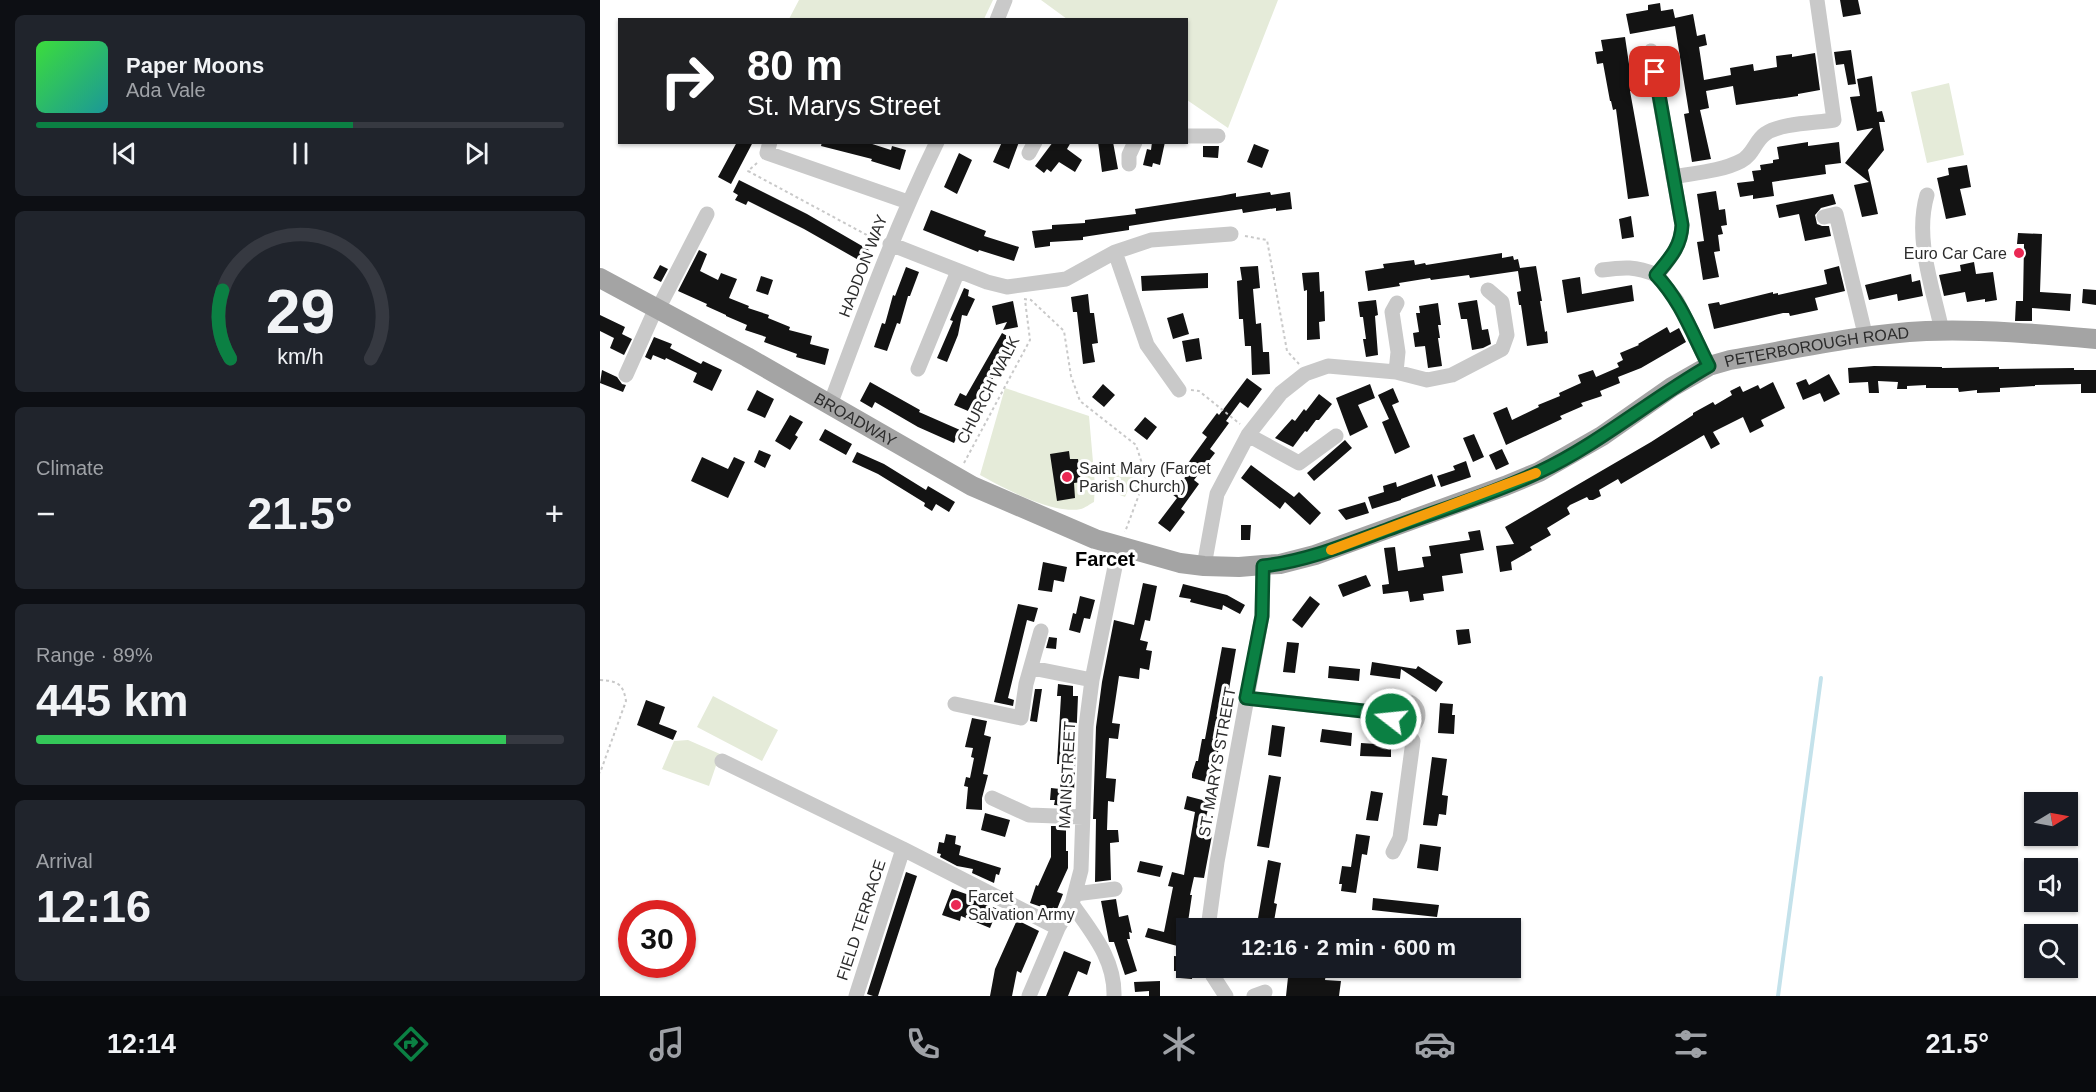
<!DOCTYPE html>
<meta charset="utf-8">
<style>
:root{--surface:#171b24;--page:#20242c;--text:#f1f3f6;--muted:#9ea1a6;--line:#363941;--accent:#0b8043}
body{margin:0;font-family:Arial,sans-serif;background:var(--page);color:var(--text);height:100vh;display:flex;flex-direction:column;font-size:22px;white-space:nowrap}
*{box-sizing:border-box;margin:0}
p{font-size:20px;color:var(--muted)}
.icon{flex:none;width:33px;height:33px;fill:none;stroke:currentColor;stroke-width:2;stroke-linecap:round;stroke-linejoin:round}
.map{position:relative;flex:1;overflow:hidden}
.side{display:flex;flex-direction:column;gap:15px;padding:15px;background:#0d0f14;width:600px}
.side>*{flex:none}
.banner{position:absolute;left:18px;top:18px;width:570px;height:126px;border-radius:0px;box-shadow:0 2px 4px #0004;background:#202124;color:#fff;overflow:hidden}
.needle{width:39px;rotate:80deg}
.buttons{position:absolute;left:1424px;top:792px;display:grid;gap:12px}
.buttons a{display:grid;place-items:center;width:54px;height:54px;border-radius:0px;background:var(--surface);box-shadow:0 2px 4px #0004;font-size:30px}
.speed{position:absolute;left:18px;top:900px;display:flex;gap:12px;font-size:30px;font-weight:700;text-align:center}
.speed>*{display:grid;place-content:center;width:78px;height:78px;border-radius:50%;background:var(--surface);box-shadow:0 2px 4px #0004;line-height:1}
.speed .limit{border:9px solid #d22;background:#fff;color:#111}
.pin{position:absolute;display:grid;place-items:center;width:51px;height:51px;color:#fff;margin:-26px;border-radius:12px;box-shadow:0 3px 9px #0006}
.me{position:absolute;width:66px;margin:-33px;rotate:286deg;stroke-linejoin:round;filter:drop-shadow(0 0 4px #0008)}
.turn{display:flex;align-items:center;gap:21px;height:126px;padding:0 30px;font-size:27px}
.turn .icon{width:78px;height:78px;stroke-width:2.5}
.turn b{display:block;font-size:42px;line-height:51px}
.big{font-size:45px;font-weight:600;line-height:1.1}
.side .tile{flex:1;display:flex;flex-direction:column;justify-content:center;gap:9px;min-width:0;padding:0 21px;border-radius:9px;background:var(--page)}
.side .dial{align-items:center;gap:0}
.dial svg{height:156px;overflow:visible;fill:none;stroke:var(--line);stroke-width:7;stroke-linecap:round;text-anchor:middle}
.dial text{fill:var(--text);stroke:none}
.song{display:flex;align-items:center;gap:18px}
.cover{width:72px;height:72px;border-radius:9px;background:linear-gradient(135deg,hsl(120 70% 55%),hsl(180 70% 35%))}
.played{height:6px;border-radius:3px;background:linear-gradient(90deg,var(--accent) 60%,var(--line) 60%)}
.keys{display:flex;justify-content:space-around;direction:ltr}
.heat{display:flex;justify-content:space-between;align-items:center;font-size:33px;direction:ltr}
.charge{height:9px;border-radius:4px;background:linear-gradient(90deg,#34c759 89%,var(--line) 0)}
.trip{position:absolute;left:576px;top:918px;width:345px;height:60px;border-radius:0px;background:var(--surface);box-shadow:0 2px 4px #0004;font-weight:600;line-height:60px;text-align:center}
.menu{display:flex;height:96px;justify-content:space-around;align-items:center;background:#090b0e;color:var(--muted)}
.menu .icon{width:42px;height:42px}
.menu .active{color:var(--accent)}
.menu b{font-size:27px;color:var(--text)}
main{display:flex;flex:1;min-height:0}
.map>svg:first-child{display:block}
.green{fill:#e5ebd9}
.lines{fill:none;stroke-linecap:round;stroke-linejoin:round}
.stream{stroke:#c4e2eb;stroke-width:4}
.building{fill:#131313}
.path{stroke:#c9c9c9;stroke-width:2;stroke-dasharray:3 3;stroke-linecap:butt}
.minor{stroke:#c9c9c9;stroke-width:15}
.major{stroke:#a4a4a4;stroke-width:20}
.route-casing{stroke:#07532c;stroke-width:15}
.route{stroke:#0b8043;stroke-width:10}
.slow{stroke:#f59e0b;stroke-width:10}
.poi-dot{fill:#ea2853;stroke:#fff;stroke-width:2}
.labels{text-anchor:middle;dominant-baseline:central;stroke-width:6;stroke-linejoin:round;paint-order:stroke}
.poi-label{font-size:16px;fill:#2c2c2c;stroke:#fff;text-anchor:start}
.street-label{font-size:16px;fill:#2c2c2c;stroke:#fff}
.quarter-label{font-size:20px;font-weight:bold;fill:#000;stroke:#fff}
</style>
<main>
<section class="side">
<div class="tile">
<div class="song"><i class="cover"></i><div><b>Paper Moons</b><p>Ada Vale</p></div></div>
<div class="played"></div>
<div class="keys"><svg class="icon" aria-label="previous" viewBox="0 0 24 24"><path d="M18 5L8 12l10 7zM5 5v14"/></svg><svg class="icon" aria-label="pause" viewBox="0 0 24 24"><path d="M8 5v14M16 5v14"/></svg><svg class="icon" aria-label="next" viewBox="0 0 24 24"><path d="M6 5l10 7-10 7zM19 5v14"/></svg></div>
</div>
<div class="tile dial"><svg viewBox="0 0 100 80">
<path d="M14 69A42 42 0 1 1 86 69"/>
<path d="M14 69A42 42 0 0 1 10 34" stroke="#0b8043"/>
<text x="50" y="56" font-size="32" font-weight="700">29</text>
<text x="50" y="72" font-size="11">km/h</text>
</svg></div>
<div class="tile"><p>Climate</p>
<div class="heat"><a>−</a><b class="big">21.5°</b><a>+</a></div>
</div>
<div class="tile"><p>Range · 89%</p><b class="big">445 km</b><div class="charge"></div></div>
<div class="tile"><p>Arrival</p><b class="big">12:16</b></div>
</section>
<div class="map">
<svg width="1496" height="996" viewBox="0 0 1496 996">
<rect width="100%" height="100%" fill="#fff"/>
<!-- green -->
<path class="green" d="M199 0H393L384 19H189Z
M441 0H678L628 128 587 100 586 20 467 19Z
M1349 83 1364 155 1327 163 1311 92Z
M405 388 489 416 495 485 494 502C490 504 485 508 481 509 453 515 404 488 380 475Z
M510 467 534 476 525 497 502 488Z
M113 696 178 730 162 761 97 727Z
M88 740 120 754 109 786 62 769 74 741Z"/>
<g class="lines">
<!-- stream -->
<path class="stream" d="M1178 996 1221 678"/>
</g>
<!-- building -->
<path class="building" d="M1240 0H1258L1261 14 1243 17Z
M1060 3 1061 11 1073 9 1075 18 1093 14 1097 36 1105 34 1107 45 1099 47 1104 80 1131 75 1130 68 1153 64 1154 71 1177 67 1176 56 1192 54V57L1215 53 1220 90 1198 94V96L1136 105 1133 86 1106 91 1109 108 1100 110 1111 159 1092 162 1084 114 1089 113 1075 26 1030 34 1026 14 1048 10V5Z
M1025 37 1033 91H1030L1049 196 1028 199 1016 109 1013 110 1011 101H1010L1003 63 997 64 995 52 1003 51 1001 40Z
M1251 50 1256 84 1248 85 1244 64 1236 65 1234 52Z
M1272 76 1277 112 1282 111 1285 122H1279L1284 150 1268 170 1278 214 1262 217 1254 185 1269 182 1245 163 1273 128 1257 131 1250 97 1260 96 1257 79Z
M137 142H153L131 184 118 177Z
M222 142H266L291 150 292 146 306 150 300 170 271 161 272 159 221 146Z
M402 142H419L409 169 393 162Z
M453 142H471L467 149 482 160 475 172 459 162 451 172 447 169 444 173 435 166Z
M498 142H513L518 169 502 172Z
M552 142H565L560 165 553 163 552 167 543 165 547 149 551 150Z
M1208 142V146L1239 142 1241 163 1225 165 1226 174 1172 182 1174 196 1153 199V195L1140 197 1137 183 1154 181 1152 171 1161 170 1160 165 1173 163V160L1179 159 1177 147Z
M654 144 669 150 662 168 647 162Z
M603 146H619L618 158 603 157Z
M359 153 372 160 357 194 344 187Z
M1367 165 1371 187 1360 189 1366 215 1346 219 1337 178 1349 175 1348 168Z
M139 180 207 214 269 250 262 262 204 229 148 201 146 205 135 200 138 195 133 192Z
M1116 191 1119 210 1125 209 1127 225 1121 226 1123 234 1118 235 1120 251 1114 252 1119 277 1103 280 1097 242 1104 241 1097 194Z
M670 192 671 195 690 192 692 209 676 211V208L643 213 642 209 567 220 529 226V230L483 237V240L450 242V246L435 248 432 231 452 229V225L485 223V220L536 214 535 209 620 196 636 193V197Z
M1233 194 1236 204 1221 208 1215 215 1217 224 1222 226H1229L1231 236 1205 241 1199 214 1179 218 1176 205Z
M331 210 386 231 384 236 419 247 414 261 379 250 378 252 323 230Z
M1031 216 1034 237 1022 239 1019 219Z
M1418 233 1442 234 1440 292 1471 294 1470 311 1432 308V321H1415L1416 301H1423L1424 244H1417Z
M99 250 107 254 100 271 118 280 121 273 137 279 129 298 149 306 148 308 169 315 168 318 190 327 189 330 212 336 210 344 229 349 225 365 196 357 197 354 164 342 166 337 145 330 147 325 126 316V315L106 306 107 304 78 291Z
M902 253V258L913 256 914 260 918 259 920 268 936 266 942 301H940L945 332 947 331 948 343 927 346 921 305H919L917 292 921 291 918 271 870 278 869 275 831 280 830 278 799 283 800 286 768 291 765 271 784 268 783 264 814 260 815 265 825 263 826 265Z
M1374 262 1376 274 1393 272 1397 300 1385 302V299L1367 302 1365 292 1344 296 1339 275 1361 271 1360 265Z
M60 265 68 269 61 282 53 278Z
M658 266 660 288 653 289 656 324 661 323 663 352H669L670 374 652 375 651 346H645L643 319H639L637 281 642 280 640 267Z
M1239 266 1245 291 1215 298 1218 310 1190 316 1189 313H1183L1114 329 1108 304 1119 302 1120 305 1173 292V294L1178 293V295L1227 284 1224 270Z
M306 267 319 272 310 296H308L300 324 297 323 287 351 274 347 282 323 285 324 293 295 295 296Z
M719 272 720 292 724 291 725 321 719 322 720 339 707 340V290L704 291 702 273Z
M608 273V288L542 291 541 276Z
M1311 274 1312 282 1320 280 1323 296 1298 301 1297 294 1269 300 1265 285Z
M161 276 173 280 168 295 156 291Z
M980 277 982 294 1032 285 1034 301 967 313 962 280Z
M364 288 369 290 368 296 375 299 367 316 362 315 358 335 347 362 337 358 353 321 350 320Z
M1483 289 1496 290V305L1482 303Z
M488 294 490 313H494L498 343 492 344 495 362 483 364 477 312H473L471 297Z
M776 300 778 315 775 316 778 355 766 357 763 339H766L763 317H760L758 302Z
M877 300 882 330 888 329 891 344 883 348 872 350 867 319H861L858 303Z
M413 301 418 327 403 330 407 322 396 325 392 306Z
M838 303 841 325H838L840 338H838L842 366 828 368 825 346 815 347 813 333 819 332 816 313H820L819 306Z
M583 313 589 334 573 339 567 318Z
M0 315 25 327 22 334 32 339 24 355 10 348 14 338 0 331Z
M1067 327 1070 333 1079 328 1086 342 1041 368 1018 377 1020 383 1000 391 1002 396 981 403 983 406 960 416 962 419 906 445 893 413 907 407 912 420 939 407 938 405 960 396 959 393 981 383 978 375 993 370 996 377 1019 367 1017 363 1023 360 1020 353 1039 345 1038 344Z
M402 333 414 340 387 389 386 388 375 414 354 405 360 393 366 396Z
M54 337 72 344 70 348 101 364 103 361 122 370 112 391 93 382 97 373 66 358 65 360 53 355 51 360 45 357Z
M599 338 602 359 586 362 582 341Z
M1274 366 1342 367V368L1399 367V369L1474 368V370H1496V393H1481V384L1435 385V386L1400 388V392L1377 393V390L1359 392 1358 388H1326V385L1307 386V389H1297L1298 382 1278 381 1279 393H1269L1268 382 1249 383 1248 368Z
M2 370 17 377 22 384 26 385 23 392 0 383Z
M1229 374 1240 394 1224 402 1220 393 1203 400 1196 383 1206 379 1209 385Z
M647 378 662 389 648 408 640 402 626 421 629 423 610 449 615 453 594 480 599 484 581 509 585 512 570 532 558 523 577 498 572 494 593 467 588 463 607 437 602 433 617 413 619 415Z
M270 382 320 410 319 412 360 430 354 443 318 427 275 402 272 408 260 401Z
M1173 382 1185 408 1161 420 1164 426 1150 433 1143 417 1113 432 1120 444 1111 449 1104 435 1021 484 1018 479 999 490 1001 496 993 500H989L987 497 970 505 967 508 970 514 947 528 951 535 930 547 932 550 911 562 912 570 900 572 896 546 914 544 905 527 1051 442 1093 415V413L1113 402 1115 405 1132 395 1130 391 1140 386 1143 392 1158 385 1160 389Z
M503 384 515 395 504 407 492 397Z
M770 384 775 398 758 405 768 427 750 436 736 398Z
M793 388 799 402 792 405 810 447 795 454 782 422 789 419 778 395Z
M157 390 174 399 165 418 147 410Z
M719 394 732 404 719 420H716L707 432 705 431 693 447 675 438 692 419 695 421 704 409 706 411Z
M190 415 203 422 195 435 198 437 190 450 175 441Z
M545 417 557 427 547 440 534 430Z
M225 429 252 444 246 455 219 440Z
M874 434 884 457 873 462 863 438Z
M745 440 752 448 714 481 707 473Z
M902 449 909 464 896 470 889 455Z
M159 450 171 455 165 468 154 462Z
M469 451 470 459H478L481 482 474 483 475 498 457 501 450 454Z
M257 452 284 464 326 490 328 486 355 502 349 512 336 504 332 511 324 506 325 503 278 474 252 462Z
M102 457 128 469 134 457 145 462 128 498 91 481Z
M866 461 871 477 841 487 837 476 855 470 853 466Z
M651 465 694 497 699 492 721 513 710 525 685 502 680 509 641 478Z
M832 474 836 486 801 499V500L772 509 768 497 784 492 783 486 796 482 797 487Z
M765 502 769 513 746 520 738 510Z
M641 525H651L650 540H641Z
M880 530 884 550 860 554 863 573 842 576 844 591 823 594 824 600 810 602 808 591 783 594 782 585 789 584 784 548 795 547 798 571 824 567 822 557 831 556 829 546 870 540 868 532Z
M443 562 467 567 464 582 454 580 452 592 438 590Z
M766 575 771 586 743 597 738 585Z
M543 583 557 586 550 621 545 620 540 640 548 642 546 650 552 651 549 670 540 668 539 679 519 676 512 723 520 724 518 739 509 738 506 778 516 779 514 802 508 801 507 830H518L519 842 510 843 511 880 495 882 496 819H493L496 727 502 682 514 620 534 625Z
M583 584 627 595 645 605 640 614 623 605 622 610 590 602 591 599 579 597Z
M480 596 495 600 490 619 484 618 480 633 469 630 473 613 476 614Z
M710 596 720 604 702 628 692 620Z
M418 604 438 608 434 622 427 620 408 698 414 700 413 706 394 702Z
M869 629 871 643 858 645 856 630Z
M449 637 457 638 456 649 446 648Z
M687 642 699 643 695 673 683 672Z
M622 647 636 649 617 758 610 783 592 778V774L596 761H598L602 739H605Z
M772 662 816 669 818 666 843 682 836 692 801 669 800 679 770 675Z
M729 666 760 669 759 681 728 678Z
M458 684 473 686V696H478L474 792H470L469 806 454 805 455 800H450L451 788 460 789 462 764H457L461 696H457Z
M435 689H442L437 722 430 721Z
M46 700 65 707 59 724 77 731 73 740 37 725Z
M840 703 853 704 852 715H855L854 734 838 733Z
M372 718 387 721 384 735 391 737 383 774 388 775 382 798V810L366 809 368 787 364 786 366 777 370 778 374 758 371 757 373 748 365 747Z
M672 725 685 727 681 757 668 755Z
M722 729 752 733 751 746 720 742Z
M761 743 791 745V757L760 756Z
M832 757 847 759 842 795 848 796 846 815 839 814 837 826 823 825Z
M669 775 681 777 669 848 657 846Z
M771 791 783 793 778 821 766 820Z
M587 796 610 802 603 828 613 830 604 878 594 877 590 895H592L588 922H584L577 946 545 937 548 928 564 932 573 887 568 886 572 872 584 875 595 812 584 809Z
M385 813 410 820 405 837 381 830Z
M451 826H466V851H468V868L457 892 463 894 456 912 430 903 436 885 438 886 451 857Z
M346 834 356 836 355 844 361 846 359 855 401 868 399 875 396 874 394 883 372 873 373 869 357 866 340 857 341 854 337 853 339 842 344 843Z
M756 834 770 836 767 855 762 854 756 893 741 891 742 884H739L742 866 751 867Z
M820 844 841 847 838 871 817 868Z
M668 860 681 863 674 903 677 904 673 927 657 924Z
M540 861 563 866 560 877 537 872Z
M306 872 317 876 278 996H273L267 994Z
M352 889 369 895 368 898 398 909 390 928 361 916 360 921 342 915Z
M773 898 839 905 837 917 772 910Z
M516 899 519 917 528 915 532 933 529 932 530 939H527L537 971 525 975 514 942H509L501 901Z
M417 920 439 931 421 973 417 971 412 996H390L395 969Z
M464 951 491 962 487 975 478 971 468 996H446Z
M574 956 586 957V968H593L592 979 580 978V971H574Z
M689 968H727L725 980 741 981 739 996H686Z
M560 981V996H549V991L535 992 534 982Z"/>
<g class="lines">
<!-- path -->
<path class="path" d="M157 163 148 171 278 241
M645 236 667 240 687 351 699 364
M424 299 431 300 464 331 471 376 480 401 536 445 546 476 525 532
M591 390 599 391 640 424
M364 463 430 340 425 300
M530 484 541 489
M0 680C17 681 23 683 26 701L0 773"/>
<!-- minor -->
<path class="minor" d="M397 20 405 0
M1051 51 1082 225C1081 247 1070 258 1057 275L1077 301 1109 366
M586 136H618
M170 142 167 153 308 202
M429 153 435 142
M529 164V155L535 142
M1073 177C1095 173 1122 171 1141 161 1153 155 1155 141 1165 134 1180 123 1216 123 1234 120L1217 0
M1327 195C1314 239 1333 288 1342 331
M1224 217 1236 214 1266 338
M290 244 387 282 407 287 466 279 515 252 551 240 631 234
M515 252 547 345 579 390
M1002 270C1024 267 1035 266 1057 275
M58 309 107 214
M318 369 358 271
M796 372 798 352 792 312 797 303
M26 375 56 308
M230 405C263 316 295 228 337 142
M648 435 699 463 736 436
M604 566 617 494 648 435 681 393 705 374 728 366 796 372 827 380 852 375 902 349 907 335 902 302 888 290
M432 668 492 680
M646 698 790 714
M790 715a14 14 0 1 1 28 0a14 14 0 1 1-28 0Z
M355 704 421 718 426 684 441 631
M122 761 303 849
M392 798 429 815 483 817
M793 852 800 838 813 741 805 728
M475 894 515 889
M472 904C492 933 515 959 514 996
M608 928 617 862 662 616 663 565
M610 968 613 976 626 996
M256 996 303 849 458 928
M429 996 458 928 472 904 481 870 486 726 492 680 519 547
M654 996 665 992"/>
<!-- major -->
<path class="major" id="s1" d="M0 278 147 357 372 486 495 539 580 563 604 566 639 567 663 565 680 564 715 555 905 486 939 472 1002 436 1072 387 1109 366 1130 360C1195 349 1261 334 1326 331 1383 329 1440 334 1496 339"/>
</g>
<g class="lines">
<!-- route casing -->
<g class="route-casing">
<path id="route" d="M791 719 790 714 646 698 662 616 663 566C707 561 748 544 789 529 839 510 891 495 939 472 999 444 1051 399 1109 366 1093 335 1081 301 1056 275 1070 258 1081 247 1082 225L1055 72"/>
</g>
<!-- route -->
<use href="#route" class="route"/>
<!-- slow -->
<path class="slow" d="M731 550 936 473"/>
</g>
<!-- markers -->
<g class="poi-dot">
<circle cx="1419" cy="253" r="6"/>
<circle cx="467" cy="477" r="6"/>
<circle cx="356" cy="905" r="6"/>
</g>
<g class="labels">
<!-- poi labels -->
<g class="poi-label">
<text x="1407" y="253" text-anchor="end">Euro Car Care</text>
<text x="479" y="468">Saint Mary (Farcet<tspan x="479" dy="18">Parish Church)</tspan></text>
<text x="368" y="896">Farcet<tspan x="368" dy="18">Salvation Army</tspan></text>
</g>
<!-- street labels -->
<g class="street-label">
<text transform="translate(263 266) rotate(-69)">HADDON WAY</text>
<text stroke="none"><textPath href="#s1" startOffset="1334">PETERBOROUGH ROAD</textPath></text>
<text transform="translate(388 390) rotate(-63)">CHURCH WALK</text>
<text stroke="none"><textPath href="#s1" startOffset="292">BROADWAY</textPath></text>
<text transform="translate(617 762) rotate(-80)">ST. MARYS STREET</text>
<text transform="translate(467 775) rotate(-87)">MAIN STREET</text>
<text transform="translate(261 920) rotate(-72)">FIELD TERRACE</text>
</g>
<!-- quarter labels -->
<g class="quarter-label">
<text x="505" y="559">Farcet</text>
</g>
</g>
</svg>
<div class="buttons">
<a><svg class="needle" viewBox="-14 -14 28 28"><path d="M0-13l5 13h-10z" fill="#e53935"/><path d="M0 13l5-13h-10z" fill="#9ea1a6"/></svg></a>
<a><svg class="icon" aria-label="sound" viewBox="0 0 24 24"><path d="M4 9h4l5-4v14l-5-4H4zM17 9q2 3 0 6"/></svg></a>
<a><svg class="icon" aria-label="search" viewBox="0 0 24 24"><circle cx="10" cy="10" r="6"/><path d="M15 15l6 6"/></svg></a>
</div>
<div class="speed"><div class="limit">30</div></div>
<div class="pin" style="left:1055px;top:72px;background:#d93025"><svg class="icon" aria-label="arrive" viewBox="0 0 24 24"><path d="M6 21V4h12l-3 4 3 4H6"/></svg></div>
<svg class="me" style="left:791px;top:719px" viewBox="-20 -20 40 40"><circle r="17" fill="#0b8043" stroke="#fff" stroke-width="3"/><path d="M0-11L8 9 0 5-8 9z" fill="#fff"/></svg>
<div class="trip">12:16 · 2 min · 600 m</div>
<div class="banner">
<div class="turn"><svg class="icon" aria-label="right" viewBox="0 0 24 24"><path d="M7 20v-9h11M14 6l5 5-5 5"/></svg><div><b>80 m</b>St. Marys Street</div></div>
</div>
</div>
</main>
<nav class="menu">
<b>12:14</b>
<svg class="icon active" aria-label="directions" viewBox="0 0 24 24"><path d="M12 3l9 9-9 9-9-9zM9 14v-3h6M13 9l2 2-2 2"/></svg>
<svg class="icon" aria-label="music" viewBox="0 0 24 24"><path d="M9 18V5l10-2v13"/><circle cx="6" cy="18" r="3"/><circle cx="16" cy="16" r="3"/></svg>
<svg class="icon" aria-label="phone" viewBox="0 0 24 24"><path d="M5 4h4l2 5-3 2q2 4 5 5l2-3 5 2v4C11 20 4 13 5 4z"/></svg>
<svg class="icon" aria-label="climate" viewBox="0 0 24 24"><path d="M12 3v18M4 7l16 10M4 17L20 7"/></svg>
<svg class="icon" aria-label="car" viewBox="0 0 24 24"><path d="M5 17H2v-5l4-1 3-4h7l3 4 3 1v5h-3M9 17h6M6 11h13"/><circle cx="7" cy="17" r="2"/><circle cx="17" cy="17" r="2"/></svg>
<svg class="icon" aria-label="filters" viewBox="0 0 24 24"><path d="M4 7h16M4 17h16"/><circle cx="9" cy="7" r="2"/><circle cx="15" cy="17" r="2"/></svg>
<b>21.5°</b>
</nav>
